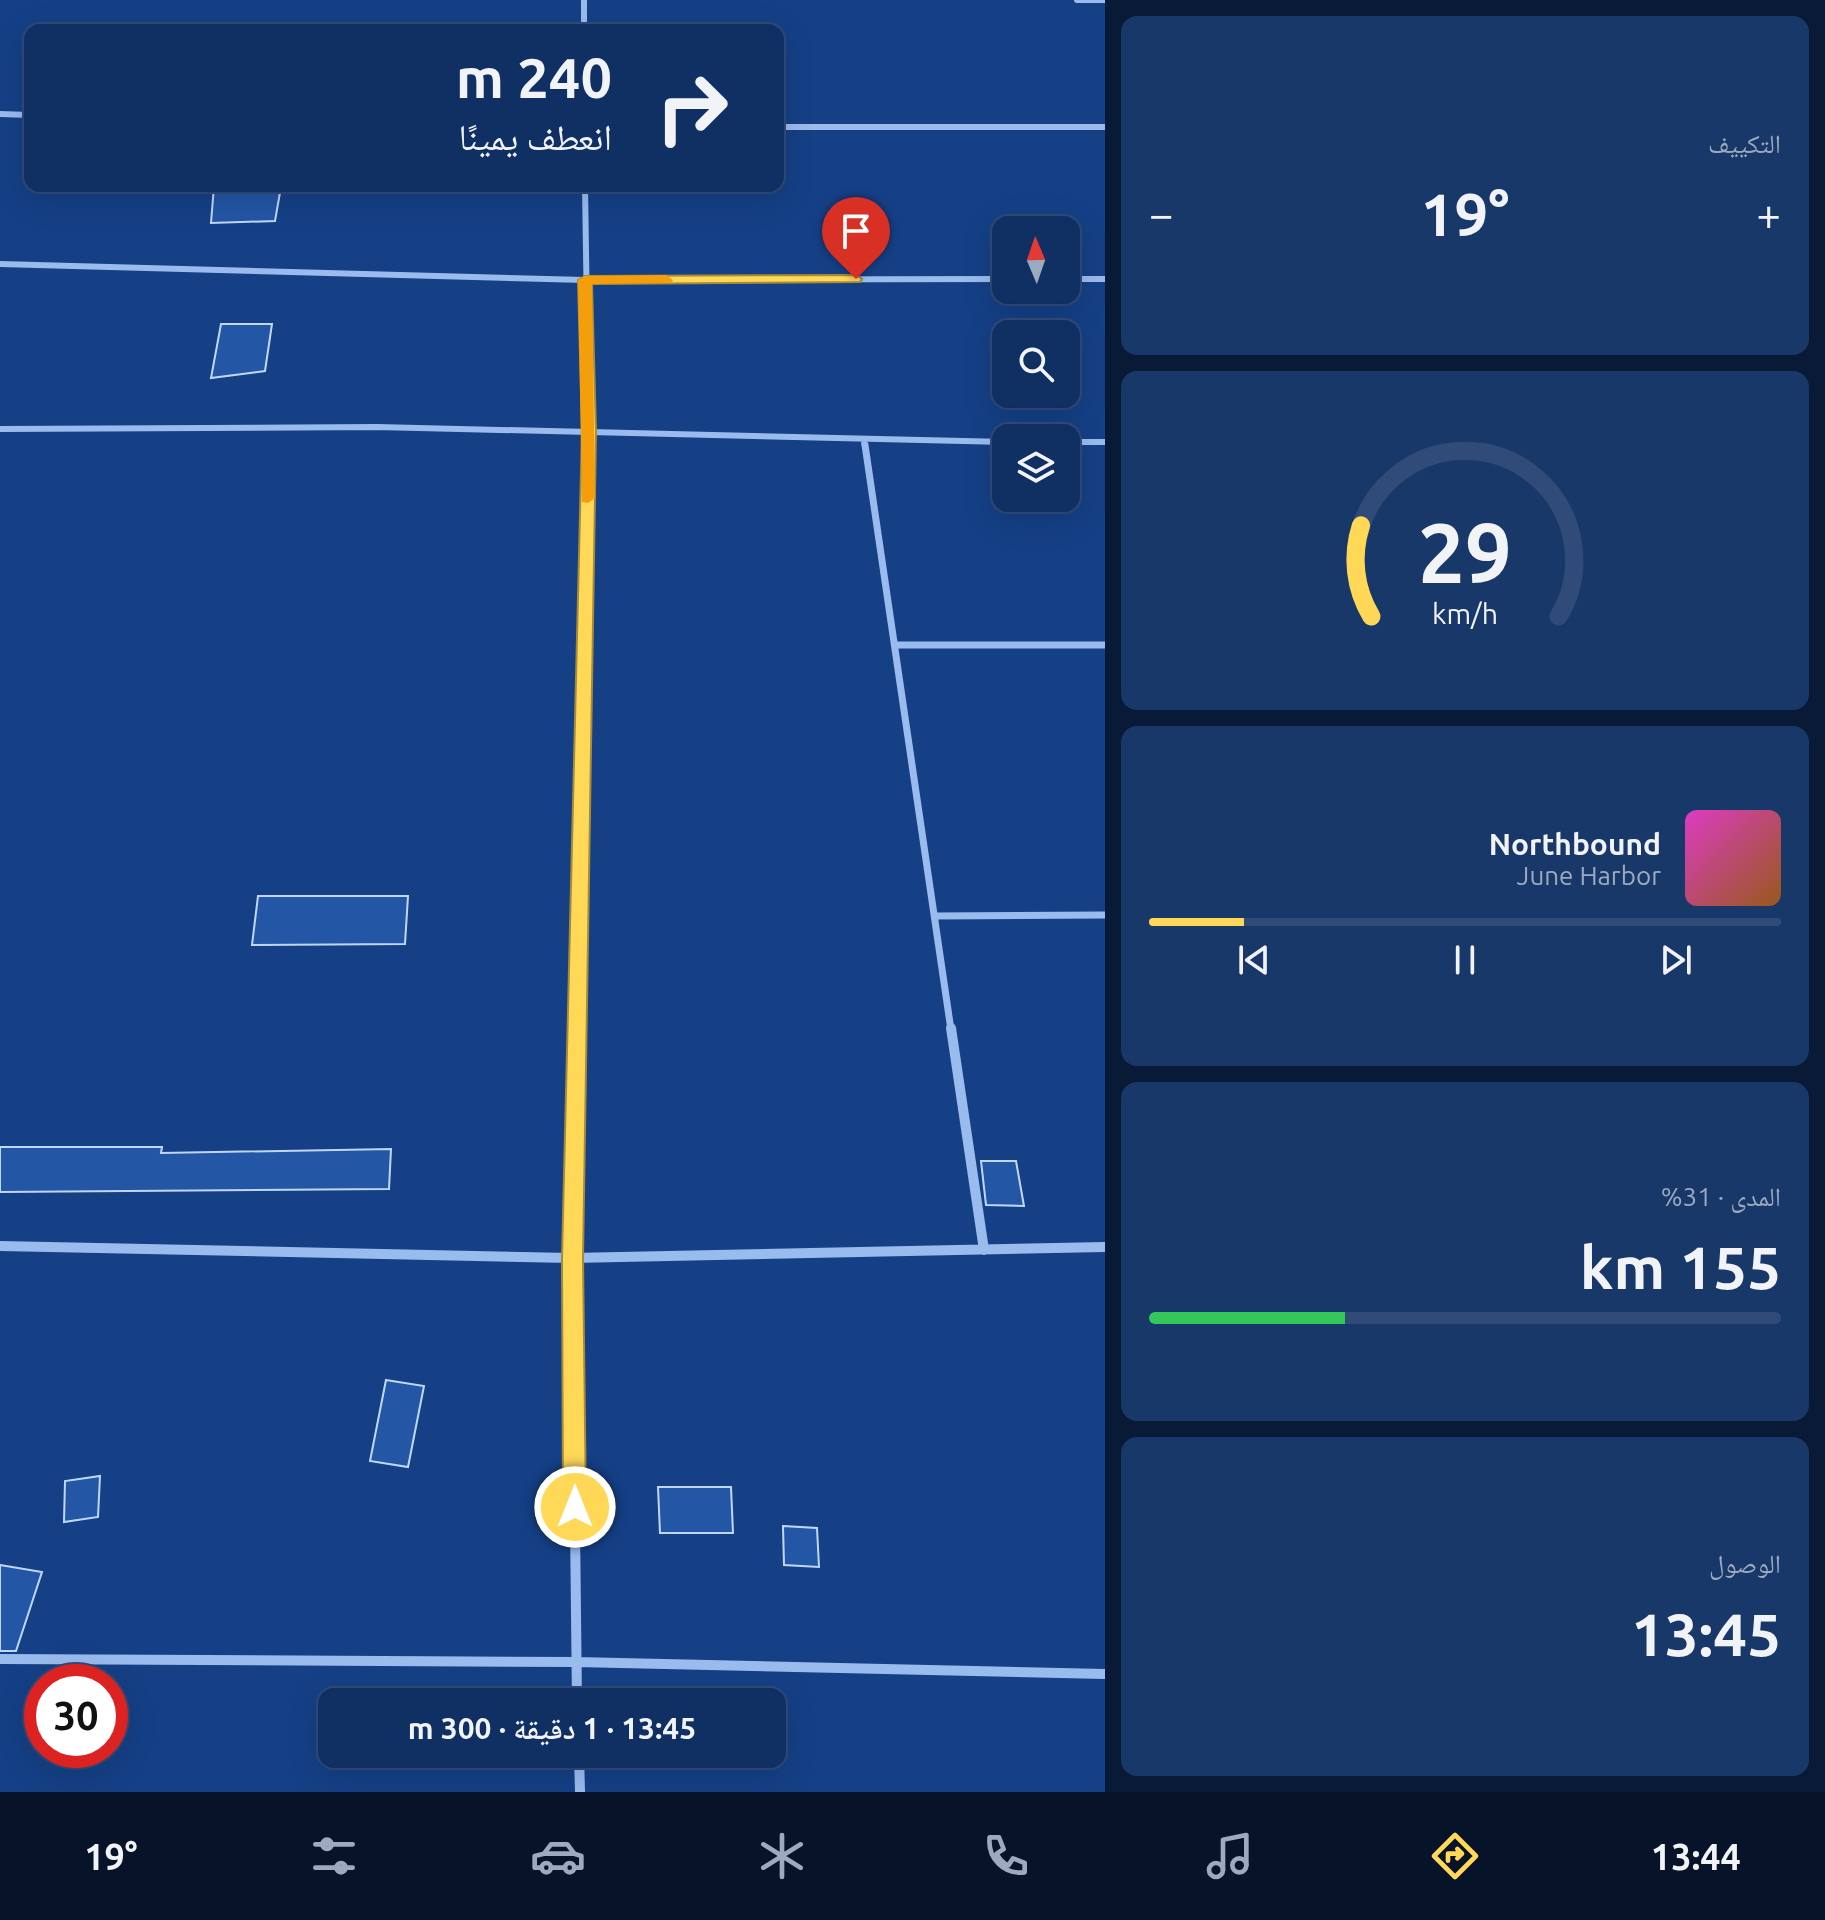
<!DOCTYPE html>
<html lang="ar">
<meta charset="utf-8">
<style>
:root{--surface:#103064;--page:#19386a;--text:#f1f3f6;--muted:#9ca9bf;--line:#304b78;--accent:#ffd858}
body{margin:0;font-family:Ubuntu,"Noto Naskh Arabic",sans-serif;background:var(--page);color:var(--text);direction:rtl;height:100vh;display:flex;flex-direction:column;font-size:30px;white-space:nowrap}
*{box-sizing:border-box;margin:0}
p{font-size:26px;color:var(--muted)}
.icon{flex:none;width:44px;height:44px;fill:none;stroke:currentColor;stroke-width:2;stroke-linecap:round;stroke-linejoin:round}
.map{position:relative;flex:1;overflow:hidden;direction:ltr}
.details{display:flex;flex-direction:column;gap:16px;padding:16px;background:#091a37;width:720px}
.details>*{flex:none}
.top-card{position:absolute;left:24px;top:24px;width:760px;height:168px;border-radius:16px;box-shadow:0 8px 32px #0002,0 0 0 2px var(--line);direction:rtl;background:#103064;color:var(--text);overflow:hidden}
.needle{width:52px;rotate:358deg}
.fabs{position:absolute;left:992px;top:216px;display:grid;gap:16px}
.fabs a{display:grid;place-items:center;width:88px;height:88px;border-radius:16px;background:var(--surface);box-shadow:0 8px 32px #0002,0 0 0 2px var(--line);font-size:40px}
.speed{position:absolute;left:24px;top:1664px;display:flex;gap:16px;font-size:40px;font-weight:700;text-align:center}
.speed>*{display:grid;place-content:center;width:104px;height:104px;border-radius:50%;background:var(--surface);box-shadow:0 8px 32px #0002,0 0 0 2px var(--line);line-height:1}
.speed .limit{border:12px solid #d22;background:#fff;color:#111}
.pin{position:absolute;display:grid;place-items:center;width:68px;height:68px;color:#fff;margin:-82px -34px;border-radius:50% 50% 50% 0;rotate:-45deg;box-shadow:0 0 8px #0007}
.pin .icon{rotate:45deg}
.me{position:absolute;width:88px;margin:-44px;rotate:0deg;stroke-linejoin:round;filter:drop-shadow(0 0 6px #0008)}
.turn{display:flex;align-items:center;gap:28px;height:168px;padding:0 40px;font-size:36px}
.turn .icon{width:104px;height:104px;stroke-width:2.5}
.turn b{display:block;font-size:56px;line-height:68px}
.big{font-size:60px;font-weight:600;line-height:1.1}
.details .card{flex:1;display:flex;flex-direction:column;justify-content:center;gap:12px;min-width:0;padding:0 28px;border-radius:16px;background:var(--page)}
.details .dial{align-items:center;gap:0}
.dial svg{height:208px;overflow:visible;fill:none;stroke:var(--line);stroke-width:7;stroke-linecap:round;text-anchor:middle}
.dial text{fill:var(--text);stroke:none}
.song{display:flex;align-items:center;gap:24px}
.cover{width:96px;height:96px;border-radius:12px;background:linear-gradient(135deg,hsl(310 70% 55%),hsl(30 70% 35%))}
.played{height:8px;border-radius:4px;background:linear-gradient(90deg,var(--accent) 15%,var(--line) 15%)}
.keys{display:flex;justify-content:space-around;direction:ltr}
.heat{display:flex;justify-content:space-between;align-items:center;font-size:44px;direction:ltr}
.charge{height:12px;border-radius:6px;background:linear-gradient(90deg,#34c759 31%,var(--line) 0)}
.trip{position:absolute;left:318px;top:1688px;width:468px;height:80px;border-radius:16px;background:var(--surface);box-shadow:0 8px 32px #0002,0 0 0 2px var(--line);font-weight:600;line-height:80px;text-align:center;direction:rtl}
.tab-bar{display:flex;height:128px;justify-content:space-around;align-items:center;background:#061328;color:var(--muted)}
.tab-bar .icon{width:56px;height:56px}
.tab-bar .selected{color:var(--accent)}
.tab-bar b{font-size:36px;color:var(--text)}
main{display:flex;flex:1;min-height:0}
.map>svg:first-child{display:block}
.building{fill:#2356a5;stroke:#c0d7fa;stroke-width:2}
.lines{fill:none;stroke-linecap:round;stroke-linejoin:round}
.street-far2{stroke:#9abbee;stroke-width:6}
.street-far1{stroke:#9abbee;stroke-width:7}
.street{stroke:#9abbee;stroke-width:10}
.route{fill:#ffd858;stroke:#a68c39;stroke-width:2}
.slow{fill:#f59e0b}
</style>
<main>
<section class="details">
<div class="card"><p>التكييف</p>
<div class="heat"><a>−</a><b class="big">19°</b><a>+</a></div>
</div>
<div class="card dial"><svg viewBox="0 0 100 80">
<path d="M14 69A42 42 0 1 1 86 69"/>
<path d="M14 69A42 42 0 0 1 10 34" stroke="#ffd858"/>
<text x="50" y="56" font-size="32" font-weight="700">29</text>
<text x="50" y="72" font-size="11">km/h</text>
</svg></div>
<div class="card">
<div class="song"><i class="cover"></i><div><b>Northbound</b><p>June Harbor</p></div></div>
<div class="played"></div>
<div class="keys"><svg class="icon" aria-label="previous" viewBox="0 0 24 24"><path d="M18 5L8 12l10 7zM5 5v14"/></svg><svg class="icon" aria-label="pause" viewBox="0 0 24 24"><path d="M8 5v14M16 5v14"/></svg><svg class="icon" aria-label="next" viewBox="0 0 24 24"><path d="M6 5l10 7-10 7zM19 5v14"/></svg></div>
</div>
<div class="card"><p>المدى · 31%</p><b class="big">155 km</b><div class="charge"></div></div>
<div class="card"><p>الوصول</p><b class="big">13:45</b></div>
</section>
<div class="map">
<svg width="1105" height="1792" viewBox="0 0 1105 1792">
<rect width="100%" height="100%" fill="#154086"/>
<!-- building -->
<path class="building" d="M214 186 281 187 275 221 211 223Z
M221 324H272L265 371 211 378Z
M258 896H408L405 944 252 945Z
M0 1147H162L161 1153 391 1149 389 1189 0 1192Z
M981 1161H1016L1024 1206 986 1205Z
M386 1380 424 1386 408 1467 370 1461Z
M100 1476 98 1517 64 1522 65 1481Z
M658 1487H731L733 1533H660Z
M783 1526 817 1528 819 1567 784 1565Z
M0 1565 42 1572 16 1651H0Z"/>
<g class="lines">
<!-- street-far2 -->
<path class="street-far2" d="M584 0V30
M1077 0H1105
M0 114 30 115
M778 127H1105
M585 186 589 447
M0 264 585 280 1006 279
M1066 279H1105
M0 429 377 427 1006 442
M864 441 865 447
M1066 442H1105"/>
<!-- street-far1 -->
<path class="street-far1" d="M865 445 951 1030
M897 645H1105
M935 916 1105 915
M577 1030 589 445"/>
<!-- street -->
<path class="street" d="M577 1028 572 1258 577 1702
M951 1028 984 1250
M0 1246 572 1258 1105 1247
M0 1659 576 1662 1105 1674
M579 1754 580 1792"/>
</g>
<!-- route -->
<path class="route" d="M856 275 862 279 860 282 592 284 596 431 583 1258 586 1507 583 1515 575 1518 566 1515 563 1507 562 1258 582 431 578 280 585 276Z"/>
<!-- slow -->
<path class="slow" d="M666 275 673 280 671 283 592 284 595 498 588 503 582 502 578 280 585 276Z"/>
</svg>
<div class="fabs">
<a><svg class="needle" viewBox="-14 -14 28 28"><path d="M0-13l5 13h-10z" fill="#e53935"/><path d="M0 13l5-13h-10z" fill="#9ca9bf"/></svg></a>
<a><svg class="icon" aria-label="search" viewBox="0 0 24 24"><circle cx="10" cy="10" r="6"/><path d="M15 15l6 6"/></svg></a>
<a><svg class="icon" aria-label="layers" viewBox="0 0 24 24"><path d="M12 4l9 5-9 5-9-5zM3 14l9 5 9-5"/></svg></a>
</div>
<div class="speed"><div class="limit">30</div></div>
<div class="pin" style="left:856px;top:279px;background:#d93025"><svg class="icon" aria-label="arrive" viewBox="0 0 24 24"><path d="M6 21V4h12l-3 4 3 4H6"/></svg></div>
<svg class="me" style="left:575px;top:1507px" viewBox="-20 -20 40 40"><circle r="17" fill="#ffd858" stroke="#fff" stroke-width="3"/><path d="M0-11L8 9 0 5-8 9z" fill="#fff"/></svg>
<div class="trip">13:45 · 1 دقيقة · 300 m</div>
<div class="top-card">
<div class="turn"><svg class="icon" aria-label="right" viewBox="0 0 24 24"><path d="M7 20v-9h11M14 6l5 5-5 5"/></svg><div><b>240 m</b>انعطف يمينًا</div></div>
</div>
</div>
</main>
<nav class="tab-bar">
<b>13:44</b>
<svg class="icon selected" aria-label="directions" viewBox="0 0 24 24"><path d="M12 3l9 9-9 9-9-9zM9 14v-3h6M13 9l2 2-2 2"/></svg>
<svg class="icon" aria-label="music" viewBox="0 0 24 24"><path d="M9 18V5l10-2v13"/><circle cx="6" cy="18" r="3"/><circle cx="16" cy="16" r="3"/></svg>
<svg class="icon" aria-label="phone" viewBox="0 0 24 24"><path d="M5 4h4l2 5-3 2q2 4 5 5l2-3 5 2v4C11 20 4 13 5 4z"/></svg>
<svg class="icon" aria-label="climate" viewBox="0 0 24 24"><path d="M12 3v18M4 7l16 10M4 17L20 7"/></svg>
<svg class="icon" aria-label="car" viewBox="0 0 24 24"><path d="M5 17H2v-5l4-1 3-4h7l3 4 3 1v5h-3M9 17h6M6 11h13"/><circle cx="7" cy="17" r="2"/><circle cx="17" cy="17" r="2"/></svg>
<svg class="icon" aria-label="filters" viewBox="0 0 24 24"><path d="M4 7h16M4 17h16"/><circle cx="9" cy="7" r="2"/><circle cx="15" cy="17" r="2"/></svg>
<b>19°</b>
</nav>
